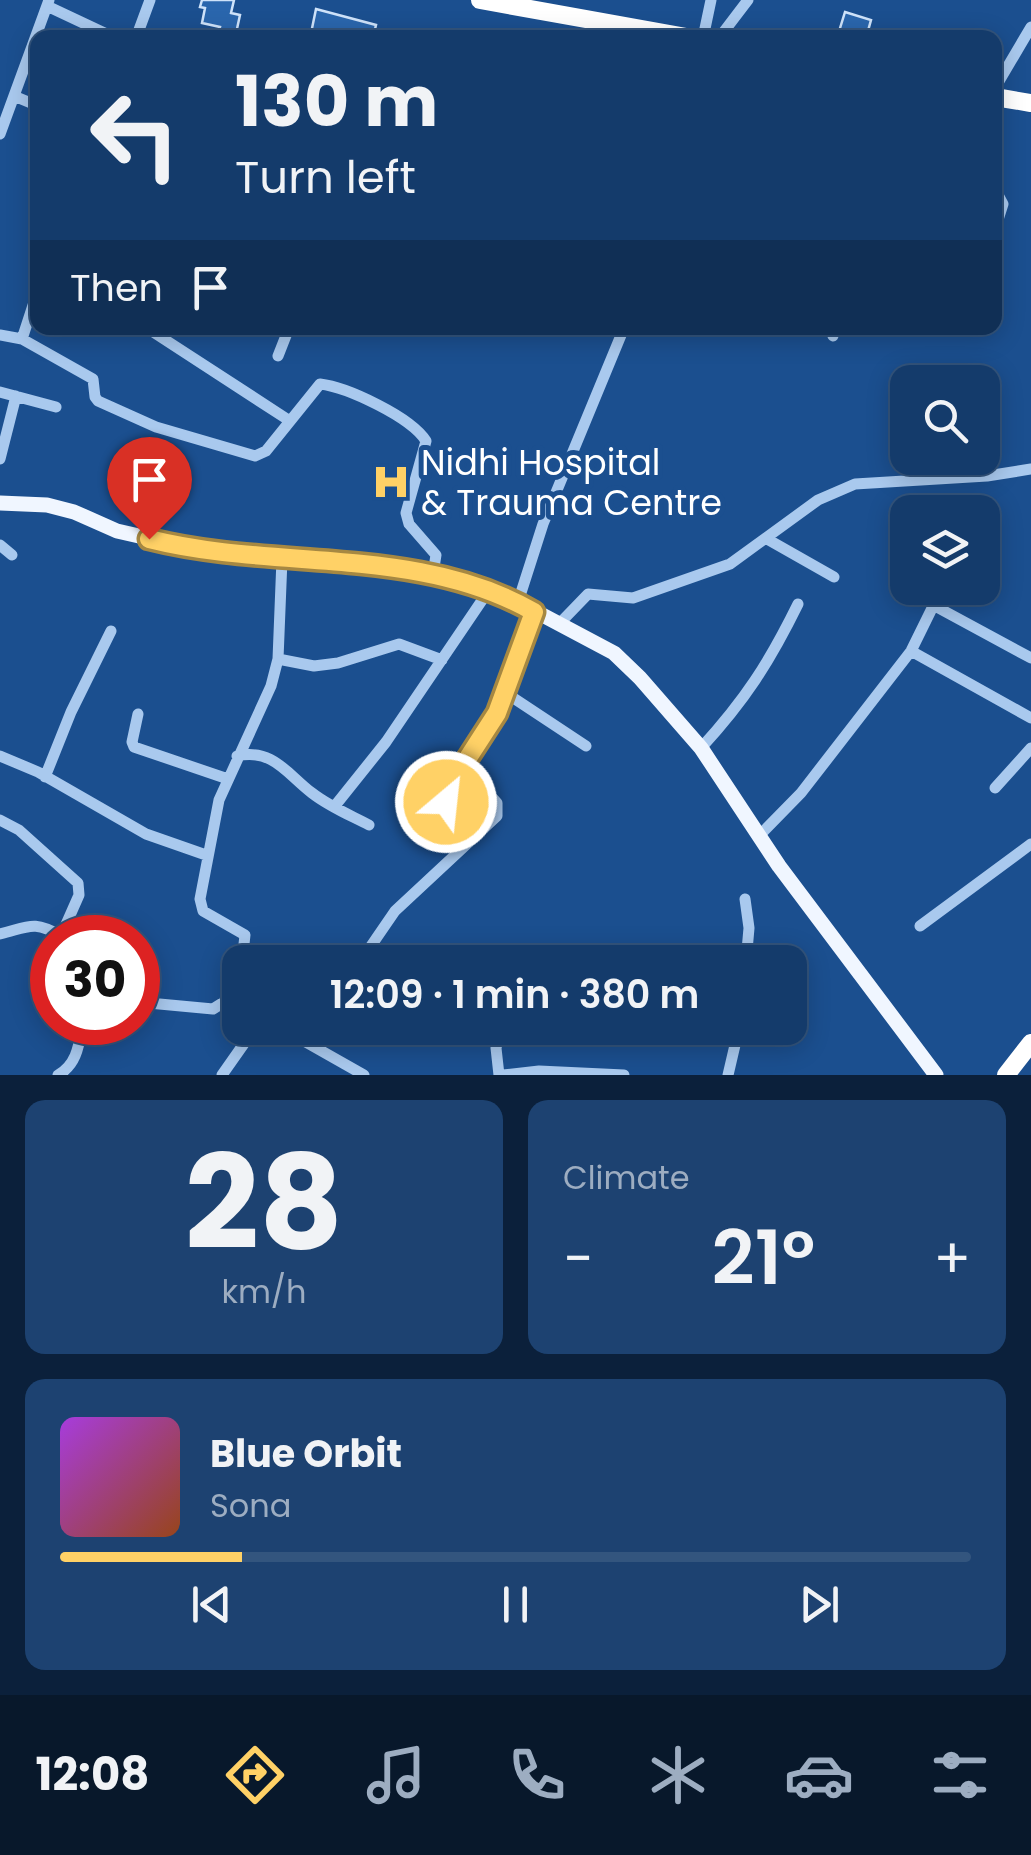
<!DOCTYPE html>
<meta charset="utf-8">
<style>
:root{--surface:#143b6b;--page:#1d4271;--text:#f1f3f6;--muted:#9dadc1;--line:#33557e;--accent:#ffd166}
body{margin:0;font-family:Poppins,sans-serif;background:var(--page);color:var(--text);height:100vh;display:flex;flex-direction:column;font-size:38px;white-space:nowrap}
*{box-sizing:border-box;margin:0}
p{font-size:32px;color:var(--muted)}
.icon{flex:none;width:55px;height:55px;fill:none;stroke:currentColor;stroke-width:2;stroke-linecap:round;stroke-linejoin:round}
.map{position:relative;height:1075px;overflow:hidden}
.side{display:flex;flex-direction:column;gap:25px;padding:25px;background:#0b203b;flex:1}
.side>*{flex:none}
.hud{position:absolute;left:30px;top:30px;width:972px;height:305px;border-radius:20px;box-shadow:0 5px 25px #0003,0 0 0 2px var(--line);background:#143b6b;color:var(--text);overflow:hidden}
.fabs{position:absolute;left:890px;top:365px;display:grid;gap:20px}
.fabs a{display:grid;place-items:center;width:110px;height:110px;border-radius:20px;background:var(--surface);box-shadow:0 5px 25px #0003,0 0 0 2px var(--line);font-size:50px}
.speed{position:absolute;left:30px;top:915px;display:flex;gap:20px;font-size:50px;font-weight:700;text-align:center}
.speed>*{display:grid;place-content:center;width:130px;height:130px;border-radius:50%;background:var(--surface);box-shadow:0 5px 25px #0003,0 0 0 2px var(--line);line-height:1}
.speed .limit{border:15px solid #d22;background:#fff;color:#111}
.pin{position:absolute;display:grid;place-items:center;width:85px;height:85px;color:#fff;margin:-102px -42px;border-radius:50% 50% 50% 0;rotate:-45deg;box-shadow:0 0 10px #0007}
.pin .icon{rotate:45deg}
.me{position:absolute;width:110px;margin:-55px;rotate:28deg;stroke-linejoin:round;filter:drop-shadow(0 0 8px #0008)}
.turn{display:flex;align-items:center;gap:35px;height:210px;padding:0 40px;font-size:45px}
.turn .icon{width:130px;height:130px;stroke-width:2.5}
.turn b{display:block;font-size:70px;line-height:85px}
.then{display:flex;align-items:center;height:95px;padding:0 40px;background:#0003;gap:20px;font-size:38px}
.big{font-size:75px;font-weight:600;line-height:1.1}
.side .widget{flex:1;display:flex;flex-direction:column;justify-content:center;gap:15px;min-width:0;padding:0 35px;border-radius:20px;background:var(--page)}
.side .dial{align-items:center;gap:0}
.dial b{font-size:130px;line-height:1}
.song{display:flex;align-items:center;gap:30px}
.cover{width:120px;height:120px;border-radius:15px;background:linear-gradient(135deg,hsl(280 70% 55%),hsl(20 70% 35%))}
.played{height:10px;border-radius:5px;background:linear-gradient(90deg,var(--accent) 20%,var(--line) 20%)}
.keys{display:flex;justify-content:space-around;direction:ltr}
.heat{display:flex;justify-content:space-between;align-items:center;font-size:55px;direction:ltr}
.side .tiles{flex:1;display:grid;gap:25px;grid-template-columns:1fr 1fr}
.widget:last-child{grid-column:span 2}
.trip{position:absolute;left:222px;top:945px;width:585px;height:100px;border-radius:20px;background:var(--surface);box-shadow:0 5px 25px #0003,0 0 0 2px var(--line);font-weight:600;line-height:100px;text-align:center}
.dock{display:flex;height:160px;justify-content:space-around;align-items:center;background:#08182b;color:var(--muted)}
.dock .icon{width:70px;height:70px}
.dock .active{color:var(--accent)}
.dock b{font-size:45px;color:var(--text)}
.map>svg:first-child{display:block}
.building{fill:#2a66ad;stroke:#cfe3fa;stroke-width:2.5}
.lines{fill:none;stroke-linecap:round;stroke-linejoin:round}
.minor{stroke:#a9c9ee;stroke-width:11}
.major{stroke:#f0f6ff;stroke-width:15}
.highway{stroke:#fff;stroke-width:18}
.route-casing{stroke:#a68842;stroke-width:25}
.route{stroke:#ffd166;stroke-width:18}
.labels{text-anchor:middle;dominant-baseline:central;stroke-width:10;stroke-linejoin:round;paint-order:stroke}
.poi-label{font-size:35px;fill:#fff;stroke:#1b4f8f;text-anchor:start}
</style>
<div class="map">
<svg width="1031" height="1075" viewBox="0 0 1031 1075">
<rect width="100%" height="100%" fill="#1b4f8f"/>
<!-- building -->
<path class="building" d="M202 0H234L231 13 240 15 235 38H217L220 27 202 23 205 8 200 7Z
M316 9 376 25 373 38H310Z
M845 12 871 20 866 38H837Z"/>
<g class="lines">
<!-- minor -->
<path class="minor" d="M47 6 115 38
M136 38 150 0
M703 38 711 0
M719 38 748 0
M995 88 1031 27
M14 96 38 106
M0 134 49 0
M995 189 1003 204 995 229
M147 328 290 421
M0 335 22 339 93 379 95 397 98 401 156 427 255 456 266 451 320 384C347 387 411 417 426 441L406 513 409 524 436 555 433 574
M833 336 835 328
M22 339 38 290
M278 356 289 328
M0 392 56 407
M0 459 16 396
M767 539 834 577
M0 545 12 555
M518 602 543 524 624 328
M933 605 1031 658
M560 623 588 594 633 598 730 564 818 500 855 484 987 476 1031 469
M911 651 1031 718
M278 659 314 666 338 663 399 644 442 660
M506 693 586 746
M138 714 132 742 134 747 228 779
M701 748C745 700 769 663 798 604
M0 756 38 772 146 834 206 855
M237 756C273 748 287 774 312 793 330 807 350 815 369 825
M464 766 444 797 472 839
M45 777 71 712 111 631
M995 788 1031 748
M334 807 386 742 489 590
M0 820 19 830 78 883 79 895 60 938
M759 836 801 793 911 651 942 588
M745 899 749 928 746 962
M920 926 1031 844
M0 934C29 927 33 920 61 936
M242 962 245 935 203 911 200 899 219 800 271 686 278 659 282 559
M360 962 395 911 497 816V803L464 766 506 693 535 611
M38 981 52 952
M138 1002 213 1009 224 1002 240 969
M281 1028 364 1075
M312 1045 322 1028
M58 1075C78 1064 79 1043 83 1022
M222 1075 255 1028
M499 1075 496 1048 501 1028
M503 1075 539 1071 624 1075
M728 1075 739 1028"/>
<!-- major -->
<path class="major" d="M0 503 47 505 74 512 117 531 205 551 446 576 518 602 614 653 640 678 701 748 779 866 936 1075"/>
<!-- highway -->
<path class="highway" d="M480 0 692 38
M995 97 1031 103
M1006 1075 1031 1043"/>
</g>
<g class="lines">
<!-- route casing -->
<g class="route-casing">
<path id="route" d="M149 539C275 571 418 545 534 612L497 713 446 792V802"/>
</g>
<!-- route -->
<use href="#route" class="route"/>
</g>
<!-- icons -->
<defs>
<g id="hospital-bare" transform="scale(3)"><path d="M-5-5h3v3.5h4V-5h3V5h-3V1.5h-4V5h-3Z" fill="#ffd166" stroke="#1b4f8f" stroke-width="2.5" paint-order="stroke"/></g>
</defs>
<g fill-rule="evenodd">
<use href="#hospital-bare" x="391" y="482"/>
</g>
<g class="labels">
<!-- poi labels -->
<g class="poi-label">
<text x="421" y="462">Nidhi Hospital<tspan x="421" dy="40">&amp; Trauma Centre</tspan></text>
</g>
</g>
</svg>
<div class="fabs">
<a><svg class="icon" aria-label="search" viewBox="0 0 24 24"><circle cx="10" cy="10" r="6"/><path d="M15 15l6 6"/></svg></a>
<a><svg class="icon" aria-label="layers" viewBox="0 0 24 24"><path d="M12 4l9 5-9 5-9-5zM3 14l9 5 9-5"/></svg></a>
</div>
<div class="speed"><div class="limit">30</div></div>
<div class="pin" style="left:149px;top:539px;background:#d93025"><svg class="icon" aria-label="arrive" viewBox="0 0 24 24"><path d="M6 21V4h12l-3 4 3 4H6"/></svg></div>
<svg class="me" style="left:446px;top:802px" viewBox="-20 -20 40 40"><circle r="17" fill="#ffd166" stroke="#fff" stroke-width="3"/><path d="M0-11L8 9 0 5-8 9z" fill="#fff"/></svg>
<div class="trip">12:09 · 1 min · 380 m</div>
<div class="hud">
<div class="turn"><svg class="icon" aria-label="left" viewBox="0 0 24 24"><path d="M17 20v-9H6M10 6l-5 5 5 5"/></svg><div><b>130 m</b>Turn left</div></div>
<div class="then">Then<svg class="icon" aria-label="arrive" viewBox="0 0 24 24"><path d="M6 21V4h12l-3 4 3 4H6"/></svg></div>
</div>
</div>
<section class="side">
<div class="tiles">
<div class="widget dial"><b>28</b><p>km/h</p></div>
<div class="widget"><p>Climate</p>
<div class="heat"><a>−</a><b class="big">21°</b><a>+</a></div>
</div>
<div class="widget">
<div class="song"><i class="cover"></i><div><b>Blue Orbit</b><p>Sona</p></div></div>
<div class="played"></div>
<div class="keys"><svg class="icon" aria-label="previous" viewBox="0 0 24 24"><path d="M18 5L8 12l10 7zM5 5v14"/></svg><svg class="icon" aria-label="pause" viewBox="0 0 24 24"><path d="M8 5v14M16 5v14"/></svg><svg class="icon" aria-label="next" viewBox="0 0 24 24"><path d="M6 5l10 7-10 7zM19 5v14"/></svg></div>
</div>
</div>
</section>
<nav class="dock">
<b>12:08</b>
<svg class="icon active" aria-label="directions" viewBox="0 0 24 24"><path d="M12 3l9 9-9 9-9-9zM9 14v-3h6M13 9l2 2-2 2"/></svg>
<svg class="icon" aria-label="music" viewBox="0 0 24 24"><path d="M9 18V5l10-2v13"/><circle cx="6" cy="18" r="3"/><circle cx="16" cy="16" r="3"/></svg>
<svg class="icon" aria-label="phone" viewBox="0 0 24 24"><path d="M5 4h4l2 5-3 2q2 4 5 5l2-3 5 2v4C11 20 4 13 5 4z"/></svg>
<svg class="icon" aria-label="climate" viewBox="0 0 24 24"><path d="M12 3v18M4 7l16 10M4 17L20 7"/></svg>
<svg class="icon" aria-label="car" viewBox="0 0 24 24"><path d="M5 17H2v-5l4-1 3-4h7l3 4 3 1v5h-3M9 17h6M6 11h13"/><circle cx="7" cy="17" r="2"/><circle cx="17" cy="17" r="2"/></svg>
<svg class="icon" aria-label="filters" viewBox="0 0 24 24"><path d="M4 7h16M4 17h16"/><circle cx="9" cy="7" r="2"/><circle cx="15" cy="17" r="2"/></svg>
</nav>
